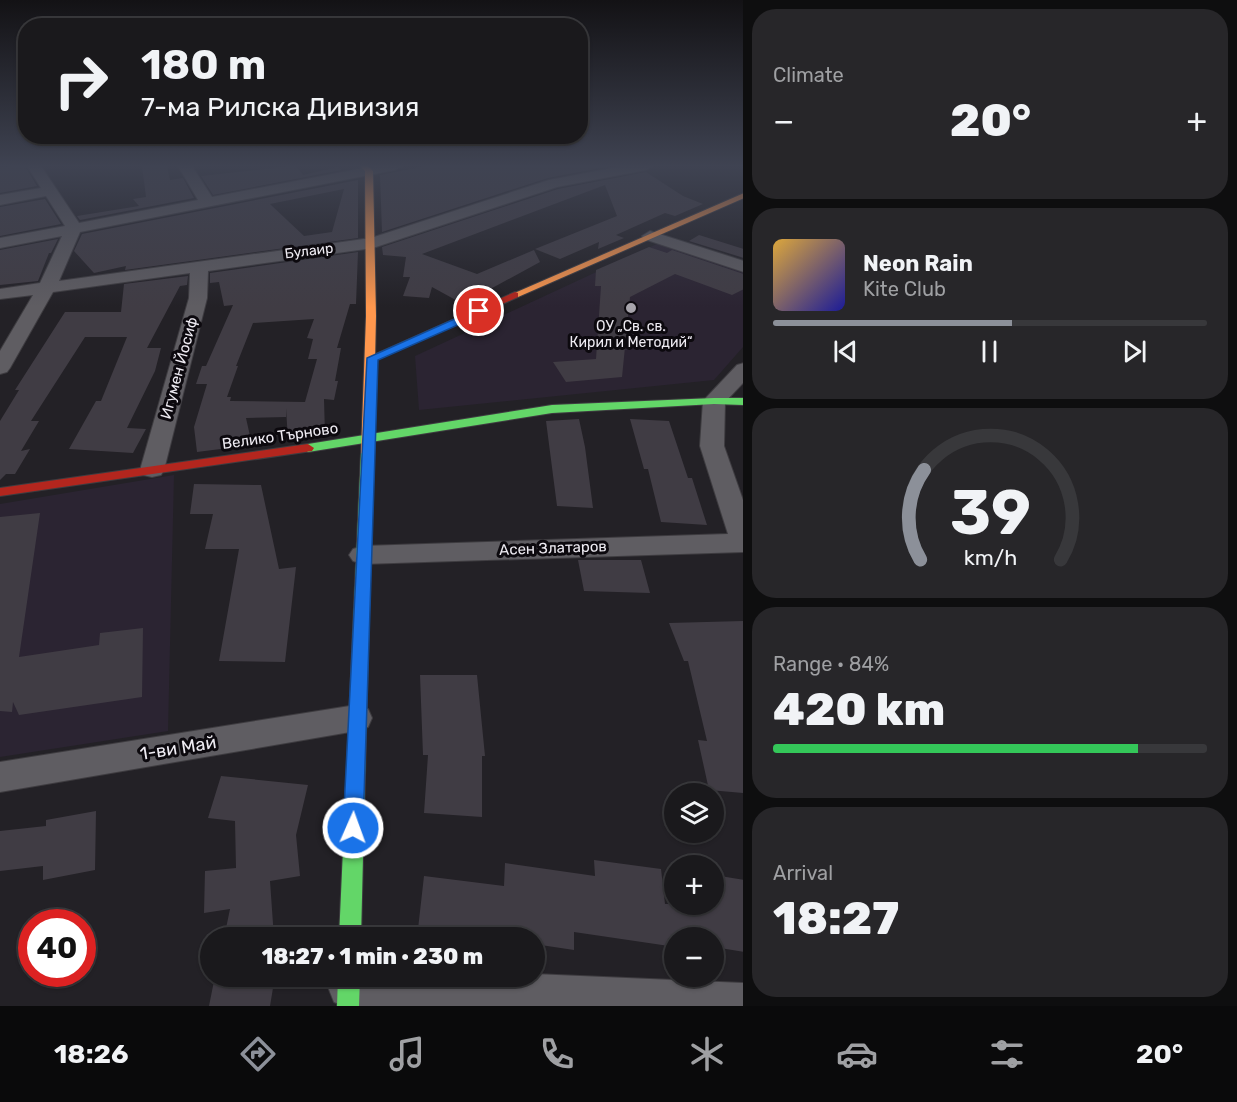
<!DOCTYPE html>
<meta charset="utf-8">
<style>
:root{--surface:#1a191c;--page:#272629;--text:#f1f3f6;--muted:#9fa0a3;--line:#38383b;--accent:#8c9099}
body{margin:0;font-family:Rubik,sans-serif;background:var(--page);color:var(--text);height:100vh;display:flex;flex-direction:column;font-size:22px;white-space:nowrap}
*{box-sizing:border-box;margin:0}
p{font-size:20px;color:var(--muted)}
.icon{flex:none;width:33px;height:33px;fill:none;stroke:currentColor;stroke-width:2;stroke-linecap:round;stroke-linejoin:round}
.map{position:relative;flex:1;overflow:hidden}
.panel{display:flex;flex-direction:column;gap:9px;padding:9px;background:#0e0e0f;width:494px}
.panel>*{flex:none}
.hud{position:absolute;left:18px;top:18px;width:570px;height:126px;border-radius:24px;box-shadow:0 2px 4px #0004,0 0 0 2px var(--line);background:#1a191c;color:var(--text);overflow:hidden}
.fabs{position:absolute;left:664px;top:783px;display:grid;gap:12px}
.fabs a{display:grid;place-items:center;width:60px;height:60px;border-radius:50%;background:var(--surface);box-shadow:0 2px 4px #0004,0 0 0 2px var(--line);font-size:30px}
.speed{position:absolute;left:18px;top:909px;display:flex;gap:12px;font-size:30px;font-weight:700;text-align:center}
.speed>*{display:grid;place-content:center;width:78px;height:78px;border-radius:50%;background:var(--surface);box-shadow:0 2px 4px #0004,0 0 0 2px var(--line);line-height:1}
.speed .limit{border:9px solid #d22;background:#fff;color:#111}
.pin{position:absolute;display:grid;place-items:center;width:51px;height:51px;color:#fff;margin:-26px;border:3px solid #fff;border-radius:50%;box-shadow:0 2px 6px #0007}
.me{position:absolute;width:66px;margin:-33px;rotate:2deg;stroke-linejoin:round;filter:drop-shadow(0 0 4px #0008)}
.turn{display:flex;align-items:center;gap:21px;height:126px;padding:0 24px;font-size:27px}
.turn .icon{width:78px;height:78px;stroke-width:2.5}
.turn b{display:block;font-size:42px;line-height:51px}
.big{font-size:45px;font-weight:800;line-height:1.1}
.panel .widget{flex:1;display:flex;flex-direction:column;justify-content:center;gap:9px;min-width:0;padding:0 21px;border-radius:24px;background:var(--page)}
.panel .dial{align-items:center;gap:0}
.dial svg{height:156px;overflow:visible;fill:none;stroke:var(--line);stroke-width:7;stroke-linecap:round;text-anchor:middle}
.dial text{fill:var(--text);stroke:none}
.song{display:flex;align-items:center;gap:18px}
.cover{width:72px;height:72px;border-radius:9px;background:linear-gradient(135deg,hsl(40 70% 55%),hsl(240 70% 35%))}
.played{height:6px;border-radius:3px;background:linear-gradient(90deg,var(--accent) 55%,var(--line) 55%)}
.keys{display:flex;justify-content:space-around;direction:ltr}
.heat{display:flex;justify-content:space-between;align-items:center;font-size:33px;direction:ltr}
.charge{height:9px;border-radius:4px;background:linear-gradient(90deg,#34c759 84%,var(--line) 0)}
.trip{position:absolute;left:200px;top:927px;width:345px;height:60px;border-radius:30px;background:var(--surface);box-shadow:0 2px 4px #0004,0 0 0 2px var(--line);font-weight:800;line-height:60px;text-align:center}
.menu{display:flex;height:96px;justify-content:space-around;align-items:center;background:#0a0a0b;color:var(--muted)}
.menu .icon{width:42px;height:42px}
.menu .active{color:var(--accent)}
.menu b{font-size:27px;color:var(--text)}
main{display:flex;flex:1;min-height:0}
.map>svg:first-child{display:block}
.built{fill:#2b2432}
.building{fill:#403c44;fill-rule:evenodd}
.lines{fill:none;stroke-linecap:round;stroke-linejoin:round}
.street-casing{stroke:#3e3c40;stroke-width:2}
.fast-casing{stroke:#3e3c40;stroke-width:2}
.slow-casing{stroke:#3e3c40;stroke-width:2}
.jam-casing{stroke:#3e3c40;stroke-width:2}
.street{fill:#5f5d62;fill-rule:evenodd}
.fast{fill:#63d668;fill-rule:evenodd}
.slow{fill:#ff974d;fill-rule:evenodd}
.jam{fill:#b3261e;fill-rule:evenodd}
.route{fill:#1a73e8;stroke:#114b97;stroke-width:1.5}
.poi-dot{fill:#a7a4ab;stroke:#0c090e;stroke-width:2}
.labels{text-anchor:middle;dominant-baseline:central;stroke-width:6;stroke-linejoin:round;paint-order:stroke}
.far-street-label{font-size:14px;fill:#eeebf2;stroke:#0c090e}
.far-poi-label{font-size:14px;fill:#eeebf2;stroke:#0c090e}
.street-label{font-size:15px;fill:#eeebf2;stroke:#0c090e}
.near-street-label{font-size:18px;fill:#eeebf2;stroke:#0c090e}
</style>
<main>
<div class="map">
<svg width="744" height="1006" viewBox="0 0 744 1006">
<rect width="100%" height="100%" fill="#232126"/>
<!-- built -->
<path class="built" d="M661 242 743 270V347L714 380 419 410 415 356Z
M174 475 168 731 0 757V504Z"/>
<!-- building -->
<path class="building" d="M13 166H25L37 186 0 193V168Z
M142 166H167L170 180 183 178 194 198 80 220 77 216 139 206 133 199 146 197Z
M292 166H296L303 175 338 167 342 170 213 195 201 176Z
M426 166H611L548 178 382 232 380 175Z
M646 172 683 196 703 204 675 216 665 213 616 235 624 238 598 249 599 242 560 259 535 249 617 216 605 185 422 254 477 274 534 250 540 262 463 304 432 287 429 298 403 296 410 277H403L406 257 383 255 382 247 558 189Z
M358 180V238L125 270 126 266 94 273 74 251 82 234ZM344 189 332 232 304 236 270 204Z
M45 199 61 224 0 236V207Z
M699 235 744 249V258L689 241Z
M58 239 51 253H49L38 281 0 285V250Z
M649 247 667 253 672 250 744 274V289L732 295 675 274 630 297 622 377 566 382 553 362 596 359 601 286H595L596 270Z
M358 252 356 304H350L337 348H341L335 381H338L334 400 324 399 325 435 288 440 286 408V417L246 418 252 445 197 452 194 427 207 384H196L202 366H206L233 305 224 306 219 282 210 283V273ZM314 319 307 338 313 339 308 359H317L305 402 230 401 231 397H227L238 366H236L253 323Z
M188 276 187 285 180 286 147 348H161L155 371 127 428 146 429 133 453 69 449 96 401H101L127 337H85L31 421H39L21 451 30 449 15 474H6L0 480V421L19 390H15L65 312H121L124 284Z
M579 419 585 447 593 508 557 506 546 421Z
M630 419 669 421 688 478H692L707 525 661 522 648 469H644Z
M194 484 261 485 279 569 296 567 285 662 219 661 239 549H205L213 514H190Z
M40 513 19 657 99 645 100 633 143 628 142 697 19 715 13 702 12 712 0 711V517Z
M578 560H641L650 593 584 591Z
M744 621V793L709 790 698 740 707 741 688 661H684L669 623Z
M420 675H477L485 756H482V817L424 813 428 755H423Z
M221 776 308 785 296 835 300 876 270 881 274 938H224L230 909 204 913 205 871 236 868 235 821 208 818Z
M96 811 95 870 43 880V866L0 871V831L46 826V820Z
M594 860 661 869 665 904H714V875L744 880V952L714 947V938H668L669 946 574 932V950L534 944V938H484L418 929 424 876 504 886 505 863 595 876Z
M215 976H275L270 1006H209Z"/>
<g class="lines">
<!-- street casing -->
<g class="street-casing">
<path id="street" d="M27 166H41L79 223 198 200 178 166H192L212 197 374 166H402L395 170 80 232 59 281 371 238 549 180 623 166H653L646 170 557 187 373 248 208 271 207 298 164 470 161 475 152 477 143 475 140 470 189 298 190 273 53 292 10 368 7 372 0 374V351L33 295 0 299V289L40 283 62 236 0 248V238L65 226 46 196 0 205V195L41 188Z
M650 231 744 261V272L644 239 642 236Z
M744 363V382L725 402 724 446 744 503V552L363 564 353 561 349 555 353 549 363 546 728 534 700 446 703 401 737 365Z
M356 705 368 709 372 718 368 727 356 731 0 792V762Z
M534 974 744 983V1006H344L334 1002 328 987 332 976H534Z"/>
</g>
<!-- fast casing -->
<g class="fast-casing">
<path id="fast" d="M714 398H744V405L714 404 552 413 308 452 302 448 308 444 552 405Z
M367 449 373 453 361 938H339L361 453Z
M338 976H360L359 1006H337Z"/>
</g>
<!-- slow casing -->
<g class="slow-casing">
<path id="slow" d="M360 166H368L373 171 376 316 373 453 367 457 361 453 366 316 365 171Z
M744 193V198L518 297 510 295Z"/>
</g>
<!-- jam casing -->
<g class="jam-casing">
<path id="jam" d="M515 292 518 293V297L376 360 372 361 367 358Z
M308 444 314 448 312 451 0 496V488Z"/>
</g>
<!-- street -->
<use href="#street" class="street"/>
<!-- fast -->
<use href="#fast" class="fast"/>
<!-- slow -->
<use href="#slow" class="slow"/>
<!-- jam -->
<use href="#jam" class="jam"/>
</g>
<!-- sky -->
<linearGradient id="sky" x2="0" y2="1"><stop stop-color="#131215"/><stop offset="0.54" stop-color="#3f4352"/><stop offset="1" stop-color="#3f4352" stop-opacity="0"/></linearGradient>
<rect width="744" height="307" fill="url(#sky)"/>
<!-- route -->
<path class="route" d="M479 308 484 311 483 314 378 360 363 828 360 834 353 837 346 834 343 828 367 358Z"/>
<!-- markers -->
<circle class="poi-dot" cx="631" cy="308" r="6"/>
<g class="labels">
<!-- far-street labels -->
<g class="far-street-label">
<text transform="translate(309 251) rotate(-7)">Булаир</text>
</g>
<!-- far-poi labels -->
<g class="far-poi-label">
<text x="631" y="326">ОУ „Св. св.<tspan x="631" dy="16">Кирил и Методий“</tspan></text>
</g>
<!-- street labels -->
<g class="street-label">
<text transform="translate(179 368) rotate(-75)">Игумен Йосиф</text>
<text transform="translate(280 436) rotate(-8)">Велико Търново</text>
<text transform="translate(553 548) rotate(-2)">Асен Златаров</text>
</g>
<!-- near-street labels -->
<g class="near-street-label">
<text transform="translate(178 748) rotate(-9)">1-ви Май</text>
</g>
</g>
</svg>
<div class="fabs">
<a><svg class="icon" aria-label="layers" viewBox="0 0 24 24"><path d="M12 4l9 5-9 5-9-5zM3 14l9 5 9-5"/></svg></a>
<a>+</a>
<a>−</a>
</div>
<div class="speed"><div class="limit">40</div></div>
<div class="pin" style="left:479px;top:311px;background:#d93025"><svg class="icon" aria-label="arrive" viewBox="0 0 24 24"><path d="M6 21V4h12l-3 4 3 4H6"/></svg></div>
<svg class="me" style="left:353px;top:828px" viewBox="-20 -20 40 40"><circle r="17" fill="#1a73e8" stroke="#fff" stroke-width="3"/><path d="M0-11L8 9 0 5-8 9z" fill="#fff"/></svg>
<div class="trip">18:27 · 1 min · 230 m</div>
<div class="hud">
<div class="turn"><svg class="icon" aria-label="right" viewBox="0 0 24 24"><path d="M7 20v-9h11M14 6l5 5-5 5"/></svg><div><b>180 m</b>7-ма Рилска Дивизия</div></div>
</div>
</div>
<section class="panel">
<div class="widget"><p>Climate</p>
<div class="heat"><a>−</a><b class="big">20°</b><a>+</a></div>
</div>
<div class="widget">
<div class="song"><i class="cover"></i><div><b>Neon Rain</b><p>Kite Club</p></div></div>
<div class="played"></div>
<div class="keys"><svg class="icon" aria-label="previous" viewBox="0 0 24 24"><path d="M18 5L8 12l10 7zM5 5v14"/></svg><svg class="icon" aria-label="pause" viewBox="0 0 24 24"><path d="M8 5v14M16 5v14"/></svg><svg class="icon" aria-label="next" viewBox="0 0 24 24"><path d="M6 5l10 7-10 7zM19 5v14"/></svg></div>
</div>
<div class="widget dial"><svg viewBox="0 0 100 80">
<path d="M14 69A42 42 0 1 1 86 69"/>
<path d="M14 69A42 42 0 0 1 16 23" stroke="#8c9099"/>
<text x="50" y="56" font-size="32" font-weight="700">39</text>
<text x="50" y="72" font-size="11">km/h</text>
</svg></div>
<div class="widget"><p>Range · 84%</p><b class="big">420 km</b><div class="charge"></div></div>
<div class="widget"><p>Arrival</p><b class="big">18:27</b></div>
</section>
</main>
<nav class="menu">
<b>18:26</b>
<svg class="icon active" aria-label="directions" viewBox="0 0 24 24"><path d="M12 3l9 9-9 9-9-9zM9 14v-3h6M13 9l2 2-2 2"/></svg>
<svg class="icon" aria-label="music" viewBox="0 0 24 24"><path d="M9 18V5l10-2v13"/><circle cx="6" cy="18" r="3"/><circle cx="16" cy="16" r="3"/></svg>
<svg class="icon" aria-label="phone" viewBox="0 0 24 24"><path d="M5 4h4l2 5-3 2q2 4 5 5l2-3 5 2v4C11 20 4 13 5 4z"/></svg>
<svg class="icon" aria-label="climate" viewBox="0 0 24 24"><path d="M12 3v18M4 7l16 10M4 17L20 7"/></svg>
<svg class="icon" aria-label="car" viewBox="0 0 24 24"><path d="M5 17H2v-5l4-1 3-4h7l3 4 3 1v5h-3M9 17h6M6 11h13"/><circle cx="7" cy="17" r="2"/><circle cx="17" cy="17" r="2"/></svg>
<svg class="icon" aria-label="filters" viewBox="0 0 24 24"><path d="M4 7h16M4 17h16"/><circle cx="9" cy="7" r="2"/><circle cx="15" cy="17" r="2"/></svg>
<b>20°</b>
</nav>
